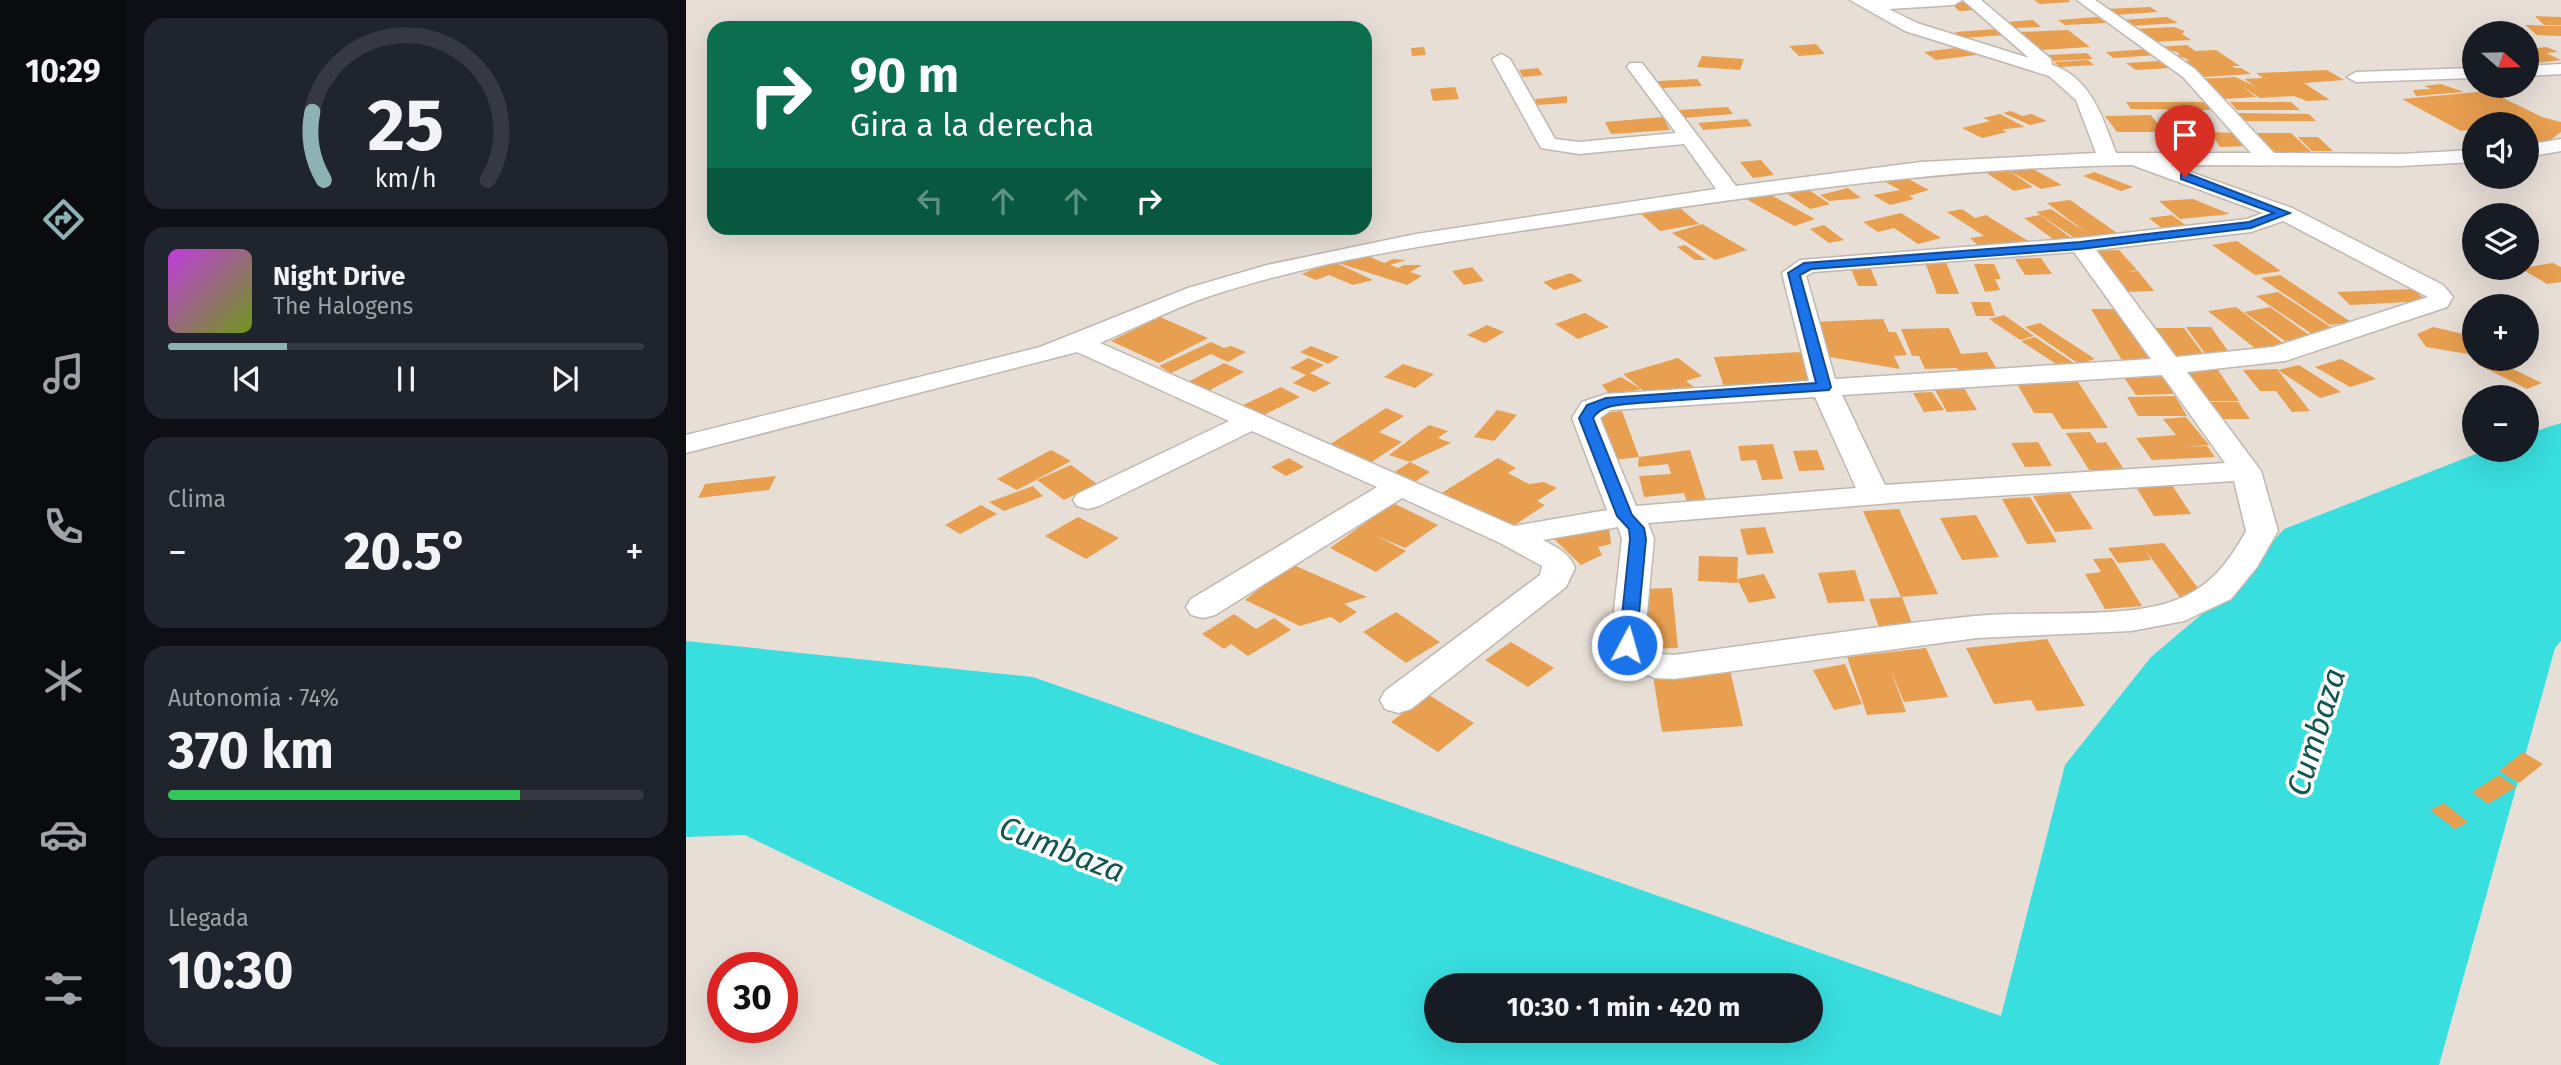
<!DOCTYPE html>
<html lang="es">
<meta charset="utf-8">
<style>
:root{--surface:#171b24;--page:#20242c;--text:#f1f3f6;--muted:#9ea1a6;--line:#363941;--accent:#8db2b4}
body{margin:0;font-family:"Fira Sans",sans-serif;background:var(--page);color:var(--text);height:100vh;display:flex;flex-direction:column;font-size:26px;white-space:nowrap}
*{box-sizing:border-box;margin:0}
p{font-size:23px;color:var(--muted)}
.icon{flex:none;width:38px;height:38px;fill:none;stroke:currentColor;stroke-width:2;stroke-linecap:round;stroke-linejoin:round}
.map{position:relative;flex:1;overflow:hidden}
.side{display:flex;flex-direction:column;gap:18px;padding:18px;background:#0d0f14;width:560px}
.side>*{flex:none}
.top-card{position:absolute;left:21px;top:21px;width:665px;height:214px;border-radius:21px;box-shadow:0 7px 28px #0002;background:#0b6e4f;color:#fff;overflow:hidden}
.needle{width:46px;rotate:110deg}
.buttons{position:absolute;left:1776px;top:21px;display:grid;gap:14px}
.buttons a{display:grid;place-items:center;width:77px;height:77px;border-radius:50%;background:var(--surface);box-shadow:0 7px 28px #0002;font-size:35px}
.speed{position:absolute;left:21px;top:952px;display:flex;gap:14px;font-size:35px;font-weight:700;text-align:center}
.speed>*{display:grid;place-content:center;width:91px;height:91px;border-radius:50%;background:var(--surface);box-shadow:0 7px 28px #0002;line-height:1}
.speed .limit{border:10px solid #d22;background:#fff;color:#111}
.pin{position:absolute;display:grid;place-items:center;width:60px;height:60px;color:#fff;margin:-72px -30px;border-radius:50% 50% 50% 0;rotate:-45deg;box-shadow:0 0 7px #0007}
.pin .icon{rotate:45deg}
.me{position:absolute;width:77px;margin:-38px;rotate:6deg;stroke-linejoin:round;filter:drop-shadow(0 0 5px #0008)}
.turn{display:flex;align-items:center;gap:24px;height:147px;padding:0 28px;font-size:32px}
.turn .icon{width:91px;height:91px;stroke-width:2.5}
.turn b{display:block;font-size:49px;line-height:60px}
.lanes{display:flex;align-items:center;height:66px;padding:0 28px;background:#0003;justify-content:center;gap:35px;direction:ltr}
.lanes .off{opacity:.35}
.big{font-size:52px;font-weight:700;line-height:1.1}
.side .widget{flex:1;display:flex;flex-direction:column;justify-content:center;gap:10px;min-width:0;padding:0 24px;border-radius:21px;background:var(--page)}
.side .dial{align-items:center;gap:0}
.dial svg{height:182px;overflow:visible;fill:none;stroke:var(--line);stroke-width:7;stroke-linecap:round;text-anchor:middle}
.dial text{fill:var(--text);stroke:none}
.song{display:flex;align-items:center;gap:21px}
.cover{width:84px;height:84px;border-radius:10px;background:linear-gradient(135deg,hsl(290 70% 55%),hsl(80 70% 35%))}
.played{height:7px;border-radius:4px;background:linear-gradient(90deg,var(--accent) 25%,var(--line) 25%)}
.keys{display:flex;justify-content:space-around;direction:ltr}
.heat{display:flex;justify-content:space-between;align-items:center;font-size:38px;direction:ltr}
.charge{height:10px;border-radius:5px;background:linear-gradient(90deg,#34c759 74%,var(--line) 0)}
.trip{position:absolute;left:738px;top:973px;width:399px;height:70px;border-radius:35px;background:var(--surface);box-shadow:0 7px 28px #0002;font-weight:700;line-height:70px;text-align:center}
main{display:flex;flex:1;min-height:0}
.menu{display:flex;flex-direction:column;width:126px;justify-content:space-around;align-items:center;background:#090b0e;color:var(--muted)}
.menu .icon{width:49px;height:49px}
.menu .on{color:var(--accent)}
.menu b{font-size:32px;color:var(--text)}
.map>svg:first-child{display:block}
.water{fill:#39dedf;fill-rule:evenodd}
.building{fill:#e89f50}
.lines{fill:none;stroke-linecap:round;stroke-linejoin:round}
.street-casing{stroke:#c0b8b0;stroke-width:3}
.street{fill:#fff;fill-rule:evenodd}
.route{fill:#1a73e8;stroke:#114b97;stroke-width:2}
.labels{text-anchor:middle;dominant-baseline:central;stroke-width:7;stroke-linejoin:round;paint-order:stroke}
.near-water-label{font-size:32px;font-style:italic;fill:#125555;stroke:#fff}
</style>
<main>
<nav class="menu">
<b>10:29</b>
<svg class="icon on" aria-label="directions" viewBox="0 0 24 24"><path d="M12 3l9 9-9 9-9-9zM9 14v-3h6M13 9l2 2-2 2"/></svg>
<svg class="icon" aria-label="music" viewBox="0 0 24 24"><path d="M9 18V5l10-2v13"/><circle cx="6" cy="18" r="3"/><circle cx="16" cy="16" r="3"/></svg>
<svg class="icon" aria-label="phone" viewBox="0 0 24 24"><path d="M5 4h4l2 5-3 2q2 4 5 5l2-3 5 2v4C11 20 4 13 5 4z"/></svg>
<svg class="icon" aria-label="climate" viewBox="0 0 24 24"><path d="M12 3v18M4 7l16 10M4 17L20 7"/></svg>
<svg class="icon" aria-label="car" viewBox="0 0 24 24"><path d="M5 17H2v-5l4-1 3-4h7l3 4 3 1v5h-3M9 17h6M6 11h13"/><circle cx="7" cy="17" r="2"/><circle cx="17" cy="17" r="2"/></svg>
<svg class="icon" aria-label="filters" viewBox="0 0 24 24"><path d="M4 7h16M4 17h16"/><circle cx="9" cy="7" r="2"/><circle cx="15" cy="17" r="2"/></svg>
</nav>
<section class="side">
<div class="widget dial"><svg viewBox="0 0 100 80">
<path d="M14 69A42 42 0 1 1 86 69"/>
<path d="M14 69A42 42 0 0 1 9 39" stroke="#8db2b4"/>
<text x="50" y="56" font-size="32" font-weight="700">25</text>
<text x="50" y="72" font-size="11">km/h</text>
</svg></div>
<div class="widget">
<div class="song"><i class="cover"></i><div><b>Night Drive</b><p>The Halogens</p></div></div>
<div class="played"></div>
<div class="keys"><svg class="icon" aria-label="previous" viewBox="0 0 24 24"><path d="M18 5L8 12l10 7zM5 5v14"/></svg><svg class="icon" aria-label="pause" viewBox="0 0 24 24"><path d="M8 5v14M16 5v14"/></svg><svg class="icon" aria-label="next" viewBox="0 0 24 24"><path d="M6 5l10 7-10 7zM19 5v14"/></svg></div>
</div>
<div class="widget"><p>Clima</p>
<div class="heat"><a>−</a><b class="big">20.5°</b><a>+</a></div>
</div>
<div class="widget"><p>Autonomía · 74%</p><b class="big">370 km</b><div class="charge"></div></div>
<div class="widget"><p>Llegada</p><b class="big">10:30</b></div>
</section>
<div class="map">
<svg width="1875" height="1065" viewBox="0 0 1875 1065">
<rect width="100%" height="100%" fill="#e7ded6"/>
<!-- water -->
<path class="water" d="M1875 423V641L1869 648 1753 1065H534L59 835 0 837V641L347 677 1315 1016 1379 765 1465 657 1542 592 1598 529 1800 450H1841V434ZM751 985H1125V1031H751Z"/>
<!-- building -->
<path class="building" d="M1348 0H1382L1385 2 1354 4Z
M1282 2 1290 10 1273 11 1265 3Z
M1464 7 1472 12 1428 15 1419 9Z
M1849 16 1875 17V25H1858Z
M1412 17 1420 23 1379 25 1372 20Z
M1481 17 1492 23 1445 26 1436 20Z
M1347 20 1355 27 1328 28 1321 22Z
M1839 25 1875 26V36L1851 35Z
M1488 27 1499 31 1496 34 1505 40 1465 42 1457 36 1463 35 1460 34 1447 29Z
M1311 29 1319 35 1276 38 1269 32Z
M1382 30 1404 47 1354 50 1333 32Z
M1130 44 1139 54 1113 56 1103 46Z
M1501 45 1509 51 1530 50 1554 66H1546L1549 68H1555L1565 74 1519 77 1496 61H1503L1499 58 1486 55H1494L1491 52 1471 47Z
M738 47 740 55 726 56 725 48Z
M1277 47 1290 55 1250 60 1238 52Z
M1861 47 1872 52 1860 53 1875 60 1841 64V49Z
M1464 49 1471 55 1427 58 1420 52Z
M1401 53 1407 59 1368 61 1362 55Z
M1016 56 1058 59 1054 70 1011 67Z
M1402 60 1408 65 1374 67 1368 62Z
M1474 61 1484 68 1450 70 1440 63Z
M852 68 857 75 837 77 833 70Z
M1641 70 1658 80 1618 83 1644 100 1621 101 1608 96 1574 98 1556 86 1570 97 1539 99 1513 79 1549 77 1569 86 1558 79 1577 78 1570 73Z
M1011 79 1016 86 976 88 972 81Z
M1755 84 1778 92 1730 96 1727 90 1745 89 1738 86Z
M769 87 773 99 747 101 744 89Z
M1803 91 1856 117 1875 122V132L1859 144 1841 146V124H1788V129L1775 131 1716 99Z
M881 96V103L851 105 849 99Z
M1440 102H1523L1530 110 1445 109Z
M1544 102H1605L1614 110H1551Z
M1042 107 1047 114 997 118 993 110Z
M1325 111 1336 116 1346 114 1361 121 1344 125 1317 113Z
M1552 113 1623 114 1630 121H1559Z
M1314 114 1339 127 1320 129 1316 130 1321 132 1296 138 1276 128 1304 121 1297 118Z
M1465 115 1475 128H1487L1490 132H1431L1419 116Z
M977 117 984 130 925 134 919 122Z
M1061 119 1066 126 1017 130 1012 123Z
M1525 132 1546 133 1560 146 1534 147Z
M1568 133H1605L1625 152H1586Z
M1491 134 1509 135 1520 151 1502 150Z
M1612 137H1632L1647 151H1626Z
M1075 160 1088 175 1067 178 1054 162Z
M1338 164 1376 185 1355 189 1320 169 1347 187 1328 191 1296 170Z
M1408 172 1447 187 1435 191 1397 176Z
M1215 175 1243 190 1223 196 1228 199 1204 205 1187 195 1214 190 1196 180Z
M1120 188 1144 204 1124 209 1100 193Z
M1162 188 1175 198 1143 201 1134 195Z
M1081 193 1129 219 1108 226 1060 199Z
M1507 199 1544 214 1494 219 1473 201Z
M1384 200 1434 235 1393 241 1350 212 1365 209 1401 233 1361 203Z
M993 207 1013 224 974 231 955 214Z
M1276 209 1289 218 1300 215 1347 244 1296 249 1284 238 1298 236 1261 212Z
M1215 213 1255 238 1232 244 1208 228 1192 232 1177 222Z
M1354 215 1388 240 1371 242 1338 218Z
M1486 215 1502 227 1478 230 1463 218Z
M1016 224 1061 250 1029 260 986 233Z
M1138 225 1158 240 1143 243 1124 229Z
M1551 241 1595 271 1569 275 1526 245Z
M999 245 1020 260H1009L991 247Z
M1433 250 1451 270 1441 272 1452 271 1468 291 1441 292 1408 251Z
M682 256 698 263 707 259 720 260 704 265 712 268 718 265H736L724 272 736 276 721 285 652 263Z
M1355 258 1366 274 1339 275 1329 259Z
M646 261 687 280 667 285 643 275 630 280 616 274Z
M1239 262H1260L1273 294H1251Z
M1867 263 1875 267V282L1861 284 1834 268Z
M1288 264H1308L1315 279H1309L1314 290 1299 292Z
M786 267 798 281 778 285 766 271Z
M1164 267H1184L1192 286H1172Z
M885 273 897 281 868 290 857 282Z
M1594 275 1665 322 1644 325 1575 278Z
M1727 289 1741 301 1664 305 1651 292Z
M1592 292 1649 330 1626 334 1570 296Z
M1285 302H1304L1309 316H1290Z
M1550 307 1598 344 1570 349 1522 311Z
M1584 307 1626 337 1599 341 1558 312Z
M1405 309H1430L1465 362H1437Z
M899 313 923 327 892 339 869 324Z
M1318 315 1348 336 1334 340 1303 319Z
M474 317 522 338 473 363 425 341Z
M1197 319 1203 332H1210L1221 355 1208 356 1214 369 1138 356 1125 322Z
M1354 323 1409 359 1393 364 1339 327Z
M801 325 818 332 799 343 781 335Z
M1500 327H1525L1545 355H1520Z
M1747 327 1786 336 1788 355 1740 347 1731 334Z
M1263 328 1275 354 1301 352 1313 373 1282 375 1270 368 1239 369 1233 356H1226L1215 329Z
M1469 328H1498L1521 359 1491 360Z
M1349 337 1391 365 1378 369 1335 341Z
M525 342 538 348 545 346 560 352 542 362 525 354 485 373 473 366Z
M625 346 653 357 642 364 614 352Z
M1115 352 1127 382 1038 387 1028 357Z
M622 358 638 365 624 373 645 383 628 392 607 383 620 375 604 368Z
M992 358 1016 376 1000 381 1008 387 960 393 937 374Z
M1655 359 1690 379 1664 387 1629 367Z
M1806 359 1856 383 1841 389 1791 364Z
M538 363 558 372 522 391 502 382Z
M717 364 748 374 729 388 698 377Z
M1613 365 1655 392 1634 398 1592 370Z
M1591 369 1624 411 1606 412 1590 391H1574L1557 370Z
M1498 370H1532L1553 401H1518Z
M1474 374 1488 394 1450 395 1436 375Z
M935 377 955 389 925 396 916 385Z
M1392 382 1422 428 1376 429 1366 413H1348L1331 384Z
M595 387 614 397 574 417 555 406Z
M1278 388 1291 410 1261 412 1249 390Z
M1246 392 1258 410 1238 412 1227 393Z
M1489 396 1501 416H1452L1441 397Z
M1520 402H1552L1564 419H1531Z
M700 408 718 416 693 432 716 442 684 463 643 445Z
M811 410 831 415 808 441 788 437Z
M936 411 953 457 919 461 903 415Z
M1500 417 1523 445 1496 447 1521 446 1529 457 1466 460 1450 438 1490 435 1477 419Z
M743 425 762 431 752 438 765 443 724 462 703 455Z
M1404 432 1411 443 1420 442 1439 471 1405 473 1380 433Z
M1352 442 1366 466 1339 467 1325 443Z
M1087 444 1097 479 1076 480 1070 460 1055 461 1052 446Z
M365 450 385 461 331 490 311 479Z
M1004 450 1021 503 1002 505 998 493 958 497 953 476 985 474 982 464 952 467 953 457Z
M1131 450 1139 470 1113 471 1107 451Z
M603 458 618 467 600 476 585 467Z
M812 458 830 468 822 473 843 484 858 482 871 488 851 501 859 505 821 530 754 494Z
M724 462 744 472 727 483 707 473Z
M385 465 411 484 378 500 351 480Z
M90 476 83 490 12 498 19 484Z
M1486 485 1505 514 1468 516 1450 487Z
M347 486 357 496 318 511 303 502Z
M1384 493 1407 529 1369 532 1347 496Z
M1344 497 1371 542 1341 544 1316 499Z
M707 503 752 525 719 548 691 536 720 551 690 572 644 548Z
M295 505 311 514 274 534 259 525Z
M1213 509 1252 594 1215 597 1177 511Z
M1290 515 1313 557 1276 560 1254 518Z
M392 517 433 538 400 559 359 536Z
M923 527 925 544 912 547 916 555 895 565 868 539Z
M1079 527 1088 553 1061 555 1054 529Z
M1478 543 1518 596 1495 599 1460 551 1465 560 1432 563 1422 548Z
M1013 556 1052 557 1051 579 1078 574 1090 598 1063 603 1051 579 1052 583 1012 581Z
M1426 558 1456 606 1419 609 1399 574 1415 572 1407 559Z
M605 564 681 597 658 604 671 612 654 623 645 617 614 626 559 600Z
M1169 570 1179 601 1142 603 1132 573Z
M986 588 992 648 959 649 955 589Z
M1216 597 1227 626 1193 627 1183 599Z
M710 612 754 642 720 663 677 632Z
M548 614 570 629 588 618 605 630 562 656 545 644 538 649 516 634Z
M1361 639 1399 706 1351 711 1345 700 1308 704 1280 648Z
M825 642 868 668 842 687 799 660Z
M1240 648 1262 697 1218 702 1204 668 1220 712 1181 715 1161 657Z
M1159 664 1176 704 1148 710 1127 670Z
M1044 670 1057 726 976 732 967 676Z
M741 694 788 723 752 752 705 722Z
M1837 752 1857 764 1833 783 1813 771Z
M1813 775 1830 787 1802 804 1786 792Z
M1758 803 1782 822 1769 829 1744 810Z"/>
<g class="lines">
<!-- street casing -->
<g class="street-casing">
<path id="street" d="M1164 0H1276L1268 5 1203 9 1231 23 1343 58 1277 0H1295L1365 59 1366 65C1405 77 1417 119 1430 153H1565L1497 77 1391 0H1409L1509 69 1588 153 1715 154 1788 150V162L1715 166 1484 165 1606 208 1757 285 1767 297 1761 307 1599 361 1501 372 1575 471 1592 531 1571 567 1545 599 1498 621 1445 631 1291 638 988 679 969 678 935 665 924 645 936 539 932 527 857 540C871 548 883 552 889 568L880 587 725 709 712 713 699 709 694 700 699 691 854 575 856 566 814 543 716 498 529 615 517 618 505 615 500 607 505 599 691 487 566 431 413 506 402 509 391 506 387 500 391 494 543 421 391 352 0 453V435L354 347 502 288 581 265 730 234 1030 189 998 144 893 154 855 148 806 59 815 54 824 59 869 139 893 142 990 133 941 67 944 63H956L1050 186 1235 162 1410 153 1390 100 1363 76 1219 31ZM1446 165 1577 213 1561 219 1394 238 1114 260 1096 273 1123 381 920 394 896 402 886 418 921 510 828 526 414 343C449 328 484 310 521 297 656 252 801 237 941 215 1109 190 1276 167 1446 165ZM1597 221 1742 297 1587 347 1490 357 1410 250 1565 232ZM1388 252 1465 359 1149 379 1121 279 1120 276 1127 272ZM1476 375 1539 463 1199 485 1156 395ZM1129 397 1170 488 950 506 914 418 925 410ZM1548 481 1560 531C1543 562 1524 587 1490 600 1439 620 1347 610 1289 616 1189 626 1088 642 988 655L973 654 958 645 968 539 962 523 1229 501Z
M1875 64V74L1841 76V66Z
M1788 68V78L1670 82 1661 77 1670 72Z
M1875 139V151L1841 157V145Z"/>
</g>
<!-- street -->
<use href="#street" class="street"/>
</g>
<!-- route -->
<path class="route" d="M1495 174H1503L1604 213 1565 228 1394 249 1125 269 1114 275 1115 279 1145 387 1143 390 951 403C935 405 916 404 907 418L946 515 958 528 960 539 950 645 941 651 935 649 933 645 944 539 943 529 931 516 893 418 901 405 920 398 1130 383 1102 273 1118 263 1394 242 1563 222 1588 213 1495 179Z"/>
<g class="labels">
<!-- near-water labels -->
<g class="near-water-label">
<text transform="translate(1630 732) rotate(-73)">Cumbaza</text>
<text transform="translate(376 849) rotate(21)">Cumbaza</text>
</g>
</g>
</svg>
<div class="buttons">
<a><svg class="needle" viewBox="-14 -14 28 28"><path d="M0-13l5 13h-10z" fill="#e53935"/><path d="M0 13l5-13h-10z" fill="#9ea1a6"/></svg></a>
<a><svg class="icon" aria-label="sound" viewBox="0 0 24 24"><path d="M4 9h4l5-4v14l-5-4H4zM17 9q2 3 0 6"/></svg></a>
<a><svg class="icon" aria-label="layers" viewBox="0 0 24 24"><path d="M12 4l9 5-9 5-9-5zM3 14l9 5 9-5"/></svg></a>
<a>+</a>
<a>−</a>
</div>
<div class="speed"><div class="limit">30</div></div>
<div class="pin" style="left:1499px;top:177px;background:#d93025"><svg class="icon" aria-label="arrive" viewBox="0 0 24 24"><path d="M6 21V4h12l-3 4 3 4H6"/></svg></div>
<svg class="me" style="left:941px;top:645px" viewBox="-20 -20 40 40"><circle r="17" fill="#1a73e8" stroke="#fff" stroke-width="3"/><path d="M0-11L8 9 0 5-8 9z" fill="#fff"/></svg>
<div class="trip">10:30 · 1 min · 420 m</div>
<div class="top-card">
<div class="turn"><svg class="icon" aria-label="right" viewBox="0 0 24 24"><path d="M7 20v-9h11M14 6l5 5-5 5"/></svg><div><b>90 m</b>Gira a la derecha</div></div>
<div class="lanes"><svg class="icon off" aria-label="left" viewBox="0 0 24 24"><path d="M17 20v-9H6M10 6l-5 5 5 5"/></svg><svg class="icon off" aria-label="ahead" viewBox="0 0 24 24"><path d="M12 20V5M6 11l6-6 6 6"/></svg><svg class="icon off" aria-label="ahead" viewBox="0 0 24 24"><path d="M12 20V5M6 11l6-6 6 6"/></svg><svg class="icon" aria-label="right" viewBox="0 0 24 24"><path d="M7 20v-9h11M14 6l5 5-5 5"/></svg></div>
</div>
</div>
</main>
